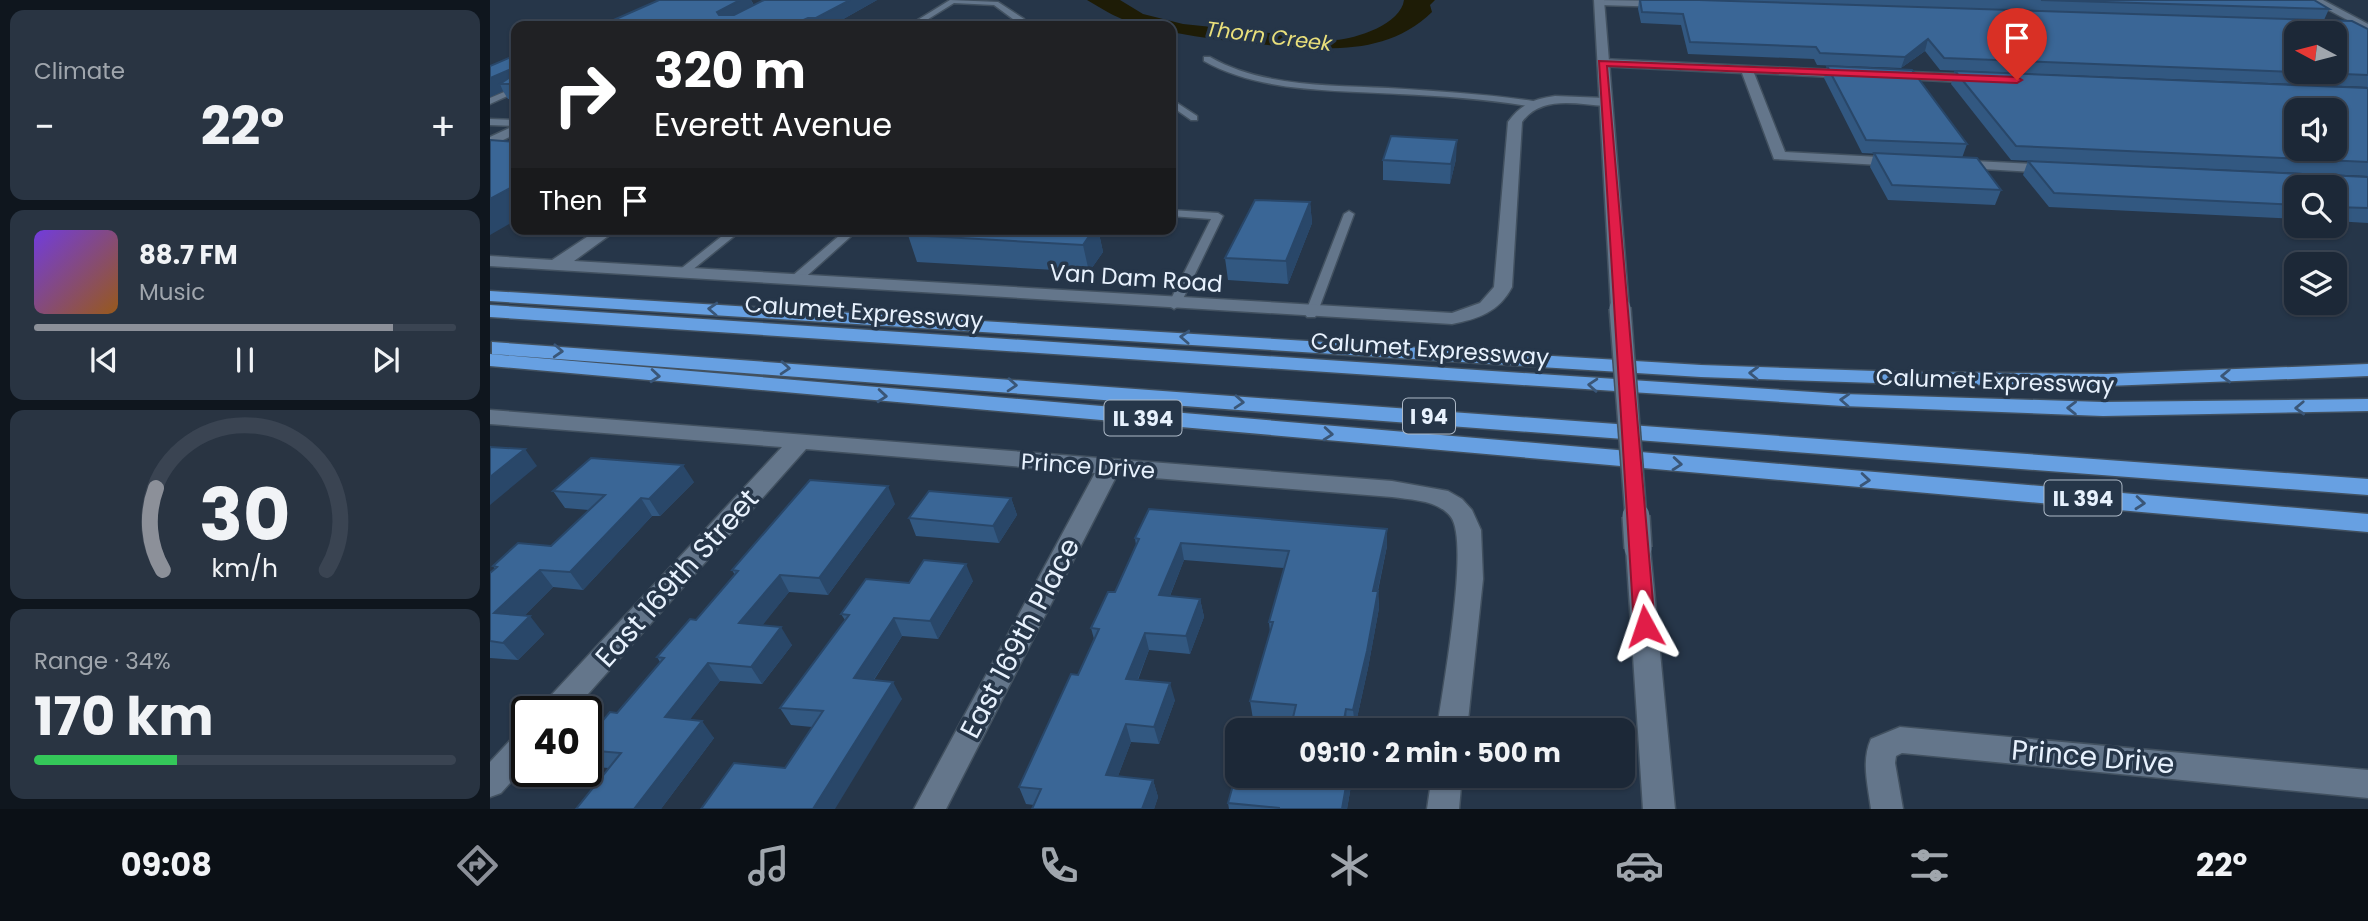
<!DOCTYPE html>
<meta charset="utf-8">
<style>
:root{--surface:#1c2837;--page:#293442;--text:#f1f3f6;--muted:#a0a6ad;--line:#3a4452;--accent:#8c9099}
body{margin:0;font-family:Poppins,sans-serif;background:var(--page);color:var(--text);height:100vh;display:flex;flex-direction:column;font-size:26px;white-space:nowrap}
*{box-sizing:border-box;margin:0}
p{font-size:23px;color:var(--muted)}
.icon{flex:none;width:38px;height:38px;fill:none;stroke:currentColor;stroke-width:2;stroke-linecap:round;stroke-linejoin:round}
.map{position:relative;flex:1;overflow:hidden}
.details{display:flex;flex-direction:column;gap:10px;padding:10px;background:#0f161e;width:490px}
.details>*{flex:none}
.banner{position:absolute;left:21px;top:21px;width:665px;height:214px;border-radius:14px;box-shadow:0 2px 5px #0004,0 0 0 2px var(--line);background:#202124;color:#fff;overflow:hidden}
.needle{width:46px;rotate:277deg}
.buttons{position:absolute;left:1794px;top:21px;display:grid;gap:14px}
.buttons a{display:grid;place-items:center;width:63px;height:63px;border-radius:14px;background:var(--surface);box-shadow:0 2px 5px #0004,0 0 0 2px var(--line);font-size:35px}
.speed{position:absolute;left:21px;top:696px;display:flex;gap:14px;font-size:35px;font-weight:700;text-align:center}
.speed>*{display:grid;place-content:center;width:91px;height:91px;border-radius:50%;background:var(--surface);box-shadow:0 2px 5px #0004,0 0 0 2px var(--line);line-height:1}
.speed .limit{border:4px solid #111;border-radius:10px;background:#fff;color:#111}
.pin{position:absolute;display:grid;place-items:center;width:60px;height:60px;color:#fff;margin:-72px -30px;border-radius:50% 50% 50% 0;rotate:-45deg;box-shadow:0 0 7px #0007}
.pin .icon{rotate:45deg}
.me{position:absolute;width:77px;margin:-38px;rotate:355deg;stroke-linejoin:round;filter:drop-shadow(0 0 5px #0008)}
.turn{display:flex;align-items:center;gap:24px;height:147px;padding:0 28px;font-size:32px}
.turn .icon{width:91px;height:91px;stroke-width:2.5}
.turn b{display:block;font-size:49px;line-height:60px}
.then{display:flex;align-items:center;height:66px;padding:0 28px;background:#0003;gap:14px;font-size:26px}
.big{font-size:52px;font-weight:700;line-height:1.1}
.details .card{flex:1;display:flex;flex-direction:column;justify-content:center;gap:10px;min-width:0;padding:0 24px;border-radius:14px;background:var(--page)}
.details .dial{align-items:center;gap:0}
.dial svg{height:182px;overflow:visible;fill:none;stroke:var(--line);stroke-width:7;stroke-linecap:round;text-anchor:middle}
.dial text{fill:var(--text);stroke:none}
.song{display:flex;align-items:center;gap:21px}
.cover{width:84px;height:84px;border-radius:10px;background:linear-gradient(135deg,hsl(260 70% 55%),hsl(30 70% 35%))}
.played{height:7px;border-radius:4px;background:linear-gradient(90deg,var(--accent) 85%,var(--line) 85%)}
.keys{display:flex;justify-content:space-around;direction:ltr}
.heat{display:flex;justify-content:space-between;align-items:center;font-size:38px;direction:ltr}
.charge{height:10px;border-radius:5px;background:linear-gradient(90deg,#34c759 34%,var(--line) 0)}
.trip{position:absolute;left:735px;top:718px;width:410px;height:70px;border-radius:14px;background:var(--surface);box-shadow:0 2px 5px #0004,0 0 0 2px var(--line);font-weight:700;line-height:70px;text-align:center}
.menu{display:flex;height:112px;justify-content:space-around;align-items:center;background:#0b1016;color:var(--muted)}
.menu .icon{width:49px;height:49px}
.menu .current{color:var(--accent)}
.menu b{font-size:32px;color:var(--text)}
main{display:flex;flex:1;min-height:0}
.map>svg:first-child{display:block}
.water{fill:#1e1c06}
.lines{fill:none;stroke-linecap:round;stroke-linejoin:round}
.service-casing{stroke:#425160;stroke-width:3}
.minor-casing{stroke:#425160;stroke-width:3}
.tertiary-casing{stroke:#425160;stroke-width:3}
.motorway-casing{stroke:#425160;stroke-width:3}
.service{fill:#64768b;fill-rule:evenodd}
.minor{fill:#64768b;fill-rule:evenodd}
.tertiary{fill:#64768b;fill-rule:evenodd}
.motorway{fill:#67a0e2;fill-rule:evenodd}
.tertiary-bridge-far1-casing{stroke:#425160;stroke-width:24;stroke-linecap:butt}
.tertiary-bridge-casing{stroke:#425160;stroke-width:30;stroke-linecap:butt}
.tertiary-bridge-far1{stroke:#64768b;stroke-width:21}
.tertiary-bridge{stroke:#64768b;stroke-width:27}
.wall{fill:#325881}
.shaded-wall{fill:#294769}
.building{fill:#3a6696;stroke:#294769;stroke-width:2;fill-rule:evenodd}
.oneway{stroke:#3a5677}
.route{fill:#e11d48;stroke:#92132f;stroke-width:2}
.labels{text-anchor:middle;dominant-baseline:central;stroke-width:7;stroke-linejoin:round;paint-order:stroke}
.far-water-label{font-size:21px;font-style:italic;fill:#e9df7b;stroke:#263649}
.shield{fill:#263649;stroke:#adb9c7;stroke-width:2}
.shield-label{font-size:21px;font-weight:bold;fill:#e7f1fd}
.street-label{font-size:23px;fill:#e7f1fd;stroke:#263649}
.near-street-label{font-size:28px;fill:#e7f1fd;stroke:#263649}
</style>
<main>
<section class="details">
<div class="card"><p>Climate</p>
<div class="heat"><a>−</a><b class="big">22°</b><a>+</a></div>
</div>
<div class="card">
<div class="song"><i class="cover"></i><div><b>88.7 FM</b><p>Music</p></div></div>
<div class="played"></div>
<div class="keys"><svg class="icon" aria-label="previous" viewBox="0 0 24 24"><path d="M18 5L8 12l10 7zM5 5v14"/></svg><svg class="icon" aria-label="pause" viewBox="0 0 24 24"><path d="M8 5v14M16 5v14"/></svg><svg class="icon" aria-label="next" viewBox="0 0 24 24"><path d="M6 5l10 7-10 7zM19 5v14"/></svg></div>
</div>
<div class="card dial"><svg viewBox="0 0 100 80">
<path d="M14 69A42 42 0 1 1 86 69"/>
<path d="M14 69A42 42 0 0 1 11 33" stroke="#8c9099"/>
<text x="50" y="56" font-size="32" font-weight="700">30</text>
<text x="50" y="72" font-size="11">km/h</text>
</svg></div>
<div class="card"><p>Range · 34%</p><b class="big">170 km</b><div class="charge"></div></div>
</section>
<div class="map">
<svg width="1878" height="809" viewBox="0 0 1878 809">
<rect width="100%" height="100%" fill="#263649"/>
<!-- water -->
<path class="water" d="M597 0H630L653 14 693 24 845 40C866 39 911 24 914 0H945L940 5 942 12C897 56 835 50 778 45 745 42 713 38 681 32V26C641 26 630 20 597 0Z"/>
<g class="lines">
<!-- service casing -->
<g class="service-casing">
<path id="service" d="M460 0 508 2 534 19V26H526L527 22 504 5 464 3 427 26H418Z
M714 57H720C772 87 840 85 898 88 947 91 995 94 1043 101L1047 104 1043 107C998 99 954 96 909 94 845 90 771 93 714 61Z
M26 87V92L0 104V98Z
M681 99 707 116V120H701L681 106Z
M0 119 26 120V126L0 125Z
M681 210 728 213 733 216 690 305 684 309 678 305 721 219 681 216Z
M859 211 864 214 827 314 825 317H817L815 314 854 214Z
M241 229H253L196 275H188V271Z
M357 229H369L309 283H301V277Z"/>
</g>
<!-- minor casing -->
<g class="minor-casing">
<path id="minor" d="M1105 0 1177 1 1182 4 1177 7 1109 5 1105 4Z
M1820 0H1833L1878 24V31Z
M1112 59 1366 71 1368 74 1362 78 1264 73 1295 152 1408 158 1415 162 1408 166 1284 159 1252 73 1108 66V60Z
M1398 71 1491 75 1497 79 1491 83 1394 78V72Z
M1065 96 1115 98 1122 102 1115 106C1087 104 1051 95 1032 122L1022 287C1009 312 988 319 962 324L0 266V256L62 260 109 229H128L84 261 962 313 990 303 1004 287 1018 122C1031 104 1044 99 1065 96Z
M26 125V134L0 146V137Z
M1464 160 1562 165 1569 169 1562 173 1459 167 1457 164 1459 161Z
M0 410 902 481 958 491 972 499 982 510 991 530 993 579 977 730H947C952 692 980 543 961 517 948 500 922 500 902 497L627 475 456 809H424L605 473 316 449 82 712H50L54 703 292 447 0 424Z
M1410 727 1878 770V798L1412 753 1406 756 1405 763 1413 809H1381C1378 785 1371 761 1381 739Z
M37 730V764L11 793 0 797V762L26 734Z
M942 775H972L969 809H937Z"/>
</g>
<!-- tertiary casing -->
<g class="tertiary-casing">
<path id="tertiary" d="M1104 0H1114L1139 308 1130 314 1121 308Z
M1148 539 1157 542 1160 548 1185 809H1153L1136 548 1139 542Z"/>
</g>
<!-- motorway casing -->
<g class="motorway-casing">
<path id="motorway" d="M0 291 1211 365 1416 372 1616 374 1878 364V376L1616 386 1416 384 1211 377 0 301Z
M0 305 1353 394 1613 402 1878 399V411L1613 416 1353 406 0 317Z
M2 342 1878 479V495L2 354Z
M0 354 1878 514V532L0 366Z"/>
</g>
<!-- service -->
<use href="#service" class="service"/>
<!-- minor -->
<use href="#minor" class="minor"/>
<!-- tertiary -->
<use href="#tertiary" class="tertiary"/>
<!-- motorway -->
<use href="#motorway" class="motorway"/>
<!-- tertiary-bridge-far1 casing -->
<g class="tertiary-bridge-far1-casing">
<path id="tertiary-bridge-far1" d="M1130 308 1146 518"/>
</g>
<!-- tertiary-bridge casing -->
<g class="tertiary-bridge-casing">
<path id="tertiary-bridge" d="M1146 516 1148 548"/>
</g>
<!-- tertiary-bridge-far1 -->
<use href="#tertiary-bridge-far1" class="tertiary-bridge-far1"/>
<!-- tertiary-bridge -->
<use href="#tertiary-bridge" class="tertiary-bridge"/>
</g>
<!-- wall -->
<path class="wall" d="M169 0H261L264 5 387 0 341 26H110Z
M1149 0H1824L1839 9 1834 20 1878 29V87L1450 70 1435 51 1411 68 1327 65 1324 59 1198 54 1191 25 1151 23 1148 9Z
M26 55V99H18L13 91 0 97Z
M1337 66 1477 144 1472 158 1372 153 1334 78Z
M1465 71 1878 88V176L1521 160 1461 84Z
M1384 153 1511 190 1505 205 1398 200 1380 167Z
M966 159 960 184 893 180V160Z
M1538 161 1878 177V223L1844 221V187H1806V219L1559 207 1533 175Z
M820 202 822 223 798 284 738 280 735 258Z
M424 229H608L613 252 599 272 427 262 418 235Z
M204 482 170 516H162L93 590 63 587 34 616 54 634 28 660 0 658V573L5 569 3 566 61 546 99 510 75 508 63 491Z
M521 498 527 515 509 543 426 536 419 518Z
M405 504 338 595 299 592 272 625 302 645 272 684 230 681 200 719 224 738 171 809H86L119 768 104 767 96 758V740L127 713 170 662 167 657 206 620 245 575 242 570Z
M645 538 897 546 888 591 889 608 878 668 865 727 763 719 760 701 780 632 779 622 794 568 694 560 680 596 710 599 714 617 700 654 659 650 648 680 685 700 669 744 641 742 628 776 663 780 668 797 664 809H542L544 805 536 804 529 787 588 675 604 639 601 628 625 592 646 545Z
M483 581 448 639 412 636 384 680 412 699 295 768 322 727 301 725 290 708 355 620 351 614 419 583Z
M747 775H861L862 780 857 809H739L738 803Z"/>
<!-- shaded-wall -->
<path class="shaded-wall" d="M250 0H261L265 8 232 25 227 12Z
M360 0H387L341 26H329L326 18Z
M318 18 321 26H300Z
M1438 39 1435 51 1411 68 1415 57Z
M19 70 26 84H10L13 91 0 97V78Z
M967 140 966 159 960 184 961 164Z
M26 185V220L0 235V199Z
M820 202 822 223 798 284 796 261Z
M604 229H608L613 252 599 272 593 245Z
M35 449 47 466 0 505V477Z
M193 465 204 482 170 516 159 499Z
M398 486 405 504 338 595 329 578Z
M151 498 162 516 93 590 80 572Z
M521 498 527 515 509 543 503 526Z
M897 529V546L884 608 883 591Z
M691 543 694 560 673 613 669 595Z
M476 564 483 581 448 639 440 621Z
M50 570 63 587 19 631 4 613Z
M290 575 299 592 260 641 249 623Z
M888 591 889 608 878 668 865 727 863 710Z
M710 599 714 617 700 654 696 636Z
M40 616 54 634 28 660 13 643Z
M404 618 412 636 373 696 364 678Z
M291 627 302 645 272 684 261 667Z
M655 633 659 650 641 696 636 679Z
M218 663 230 681 188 735 175 717Z
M403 682 412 699 345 809H323Z
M680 683 685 700 669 744 664 727Z
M856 709 857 730H852Z
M212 721 224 738 171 809H144Z
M636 724 641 742 622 792 616 775Z
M858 775H861L862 780 857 809H852Z
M663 780 668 797 664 809H652Z"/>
<!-- building -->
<path class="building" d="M169 0H250L227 12 229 15H244L274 0H360L326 18H318L300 26H110Z
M1150 0H1209L1862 21 1878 29V75L1454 58 1438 39 1415 57 1330 53 1326 47 1200 42 1193 14 1152 12ZM1806 33H1844V72H1806Z
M1551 0H1824L1839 9Z
M26 55V84H10L20 77 19 70 0 78V66Z
M1337 66 1422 70 1477 144 1376 140Z
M1465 71 1878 88V162L1526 146ZM1806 110H1844V149H1806Z
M901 136 967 140 961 164 893 160Z
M0 140 26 142V185L0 199Z
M1384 153 1487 158 1511 190 1402 185Z
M1538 161 1878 177V208L1844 207V187H1806V205L1564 193Z
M765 200 820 202 796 261 735 258Z
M424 229H604L593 245 418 235Z
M0 447 35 449 0 477Z
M101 458 193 465 159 499 151 498 80 572 50 570 4 613 40 616 13 643 0 641V573L7 567 3 566 28 543 61 546 115 495 63 491Z
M320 480 398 486 329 578 290 575 249 623 291 627 261 667 218 663 175 717 212 721 144 809H86L131 753 96 750V740L120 712 127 713 174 658 167 657 200 619 206 620 248 571 242 570Z
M439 491 521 498 503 526 419 518Z
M659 509 897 529 883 591H888L877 651 863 710 856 709 852 730H800L806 705 760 701 783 622H779L799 551 691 543 669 595 710 599 696 636 655 633 636 679 680 683 664 727 636 724 616 775 663 780 652 809H542L551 789 529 787 581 674 588 675 609 629 601 628 618 592H625L649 539 645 538Z
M434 560 476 564 440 621 404 618 364 678 403 682 323 809H211L244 763 295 768 333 711 290 708 359 615 351 614 376 579 419 583Z
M747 771V775H858L852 809H789V808L738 803Z"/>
<!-- one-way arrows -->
<defs><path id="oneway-chevron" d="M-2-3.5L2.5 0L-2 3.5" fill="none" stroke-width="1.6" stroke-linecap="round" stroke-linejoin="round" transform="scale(1.75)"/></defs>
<g class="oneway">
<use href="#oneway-chevron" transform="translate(223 309) rotate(-177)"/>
<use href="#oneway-chevron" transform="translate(695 337) rotate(-177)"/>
<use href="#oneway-chevron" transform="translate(68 351) rotate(3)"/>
<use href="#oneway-chevron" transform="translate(295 368) rotate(4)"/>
<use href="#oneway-chevron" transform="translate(1264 373) rotate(-178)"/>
<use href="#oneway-chevron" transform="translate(165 376) rotate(5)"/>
<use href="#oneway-chevron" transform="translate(1736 376) rotate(178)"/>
<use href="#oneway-chevron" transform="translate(522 385) rotate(4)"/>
<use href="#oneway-chevron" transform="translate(1103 385) rotate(-176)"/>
<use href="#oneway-chevron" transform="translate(392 396) rotate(5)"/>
<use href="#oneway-chevron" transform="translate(1355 400) rotate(-177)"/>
<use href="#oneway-chevron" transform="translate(749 402) rotate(4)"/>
<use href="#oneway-chevron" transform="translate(1582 408) rotate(-179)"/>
<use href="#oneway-chevron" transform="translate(1810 408) rotate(178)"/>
<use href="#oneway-chevron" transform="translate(838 434) rotate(5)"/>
<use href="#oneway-chevron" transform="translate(1187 464) rotate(5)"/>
<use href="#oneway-chevron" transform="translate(1375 480) rotate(5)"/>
<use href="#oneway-chevron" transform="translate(1650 503) rotate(5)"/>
</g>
<!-- route -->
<path class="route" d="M1109 61 1527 77 1532 80 1527 83 1117 66 1165 626 1162 632 1155 634 1147 632 1144 626Z"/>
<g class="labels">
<!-- far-water labels -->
<g class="far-water-label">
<text transform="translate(779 36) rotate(7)">Thorn Creek</text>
</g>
<!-- shield labels -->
<g class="shield">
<rect x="913" y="398.5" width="52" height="35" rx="5"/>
<rect x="614.5" y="400.5" width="77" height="35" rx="5"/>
<rect x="1554.5" y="480.5" width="77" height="35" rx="5"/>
</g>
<g class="shield-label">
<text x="939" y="416">I 94</text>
<text x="653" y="418">IL 394</text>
<text x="1593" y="498">IL 394</text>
</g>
<!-- street labels -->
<g class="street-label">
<text transform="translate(646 278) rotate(4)">Van Dam Road</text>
<text transform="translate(374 312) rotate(4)">Calumet Expressway</text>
<text transform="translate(940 349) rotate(4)">Calumet Expressway</text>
<text transform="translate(1505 381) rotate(2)">Calumet Expressway</text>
<text transform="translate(598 466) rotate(4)">Prince Drive</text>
</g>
<!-- near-street labels -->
<g class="near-street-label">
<text transform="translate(187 578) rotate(-48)">East 169th Street</text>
<text transform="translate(530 638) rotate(-62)">East 169th Place</text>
<text transform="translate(1603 757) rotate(5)">Prince Drive</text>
</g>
</g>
</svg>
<div class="buttons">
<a><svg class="needle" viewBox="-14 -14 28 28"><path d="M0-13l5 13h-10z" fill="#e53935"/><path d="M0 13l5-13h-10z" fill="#a0a6ad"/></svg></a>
<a><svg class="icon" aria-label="sound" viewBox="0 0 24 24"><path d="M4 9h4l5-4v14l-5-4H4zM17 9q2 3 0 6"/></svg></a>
<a><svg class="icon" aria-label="search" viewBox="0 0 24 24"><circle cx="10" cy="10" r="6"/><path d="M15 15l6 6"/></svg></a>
<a><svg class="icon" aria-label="layers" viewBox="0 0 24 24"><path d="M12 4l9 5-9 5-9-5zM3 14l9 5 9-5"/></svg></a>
</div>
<div class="speed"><div class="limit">40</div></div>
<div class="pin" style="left:1527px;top:80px;background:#d93025"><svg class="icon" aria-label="arrive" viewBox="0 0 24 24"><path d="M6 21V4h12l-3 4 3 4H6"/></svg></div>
<svg class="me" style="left:1155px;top:626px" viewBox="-20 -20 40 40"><path d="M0-17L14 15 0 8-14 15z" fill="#e11d48" stroke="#fff" stroke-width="4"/></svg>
<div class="trip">09:10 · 2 min · 500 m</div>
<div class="banner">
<div class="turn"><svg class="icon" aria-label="right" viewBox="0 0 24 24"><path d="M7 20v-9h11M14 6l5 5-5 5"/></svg><div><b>320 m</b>Everett Avenue</div></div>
<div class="then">Then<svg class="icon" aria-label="arrive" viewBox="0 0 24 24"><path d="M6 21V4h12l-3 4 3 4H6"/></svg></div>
</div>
</div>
</main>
<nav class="menu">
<b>09:08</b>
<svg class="icon current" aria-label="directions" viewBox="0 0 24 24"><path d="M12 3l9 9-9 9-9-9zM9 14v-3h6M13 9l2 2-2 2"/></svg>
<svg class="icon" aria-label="music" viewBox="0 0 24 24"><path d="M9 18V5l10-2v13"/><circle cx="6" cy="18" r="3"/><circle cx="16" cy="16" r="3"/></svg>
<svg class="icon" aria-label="phone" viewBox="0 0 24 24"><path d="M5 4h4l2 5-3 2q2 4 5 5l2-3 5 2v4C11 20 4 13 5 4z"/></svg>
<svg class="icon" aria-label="climate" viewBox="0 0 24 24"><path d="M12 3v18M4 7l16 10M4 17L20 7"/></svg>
<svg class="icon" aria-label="car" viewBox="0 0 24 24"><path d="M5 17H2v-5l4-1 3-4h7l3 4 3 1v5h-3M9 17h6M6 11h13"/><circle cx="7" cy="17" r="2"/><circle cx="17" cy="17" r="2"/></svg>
<svg class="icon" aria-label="filters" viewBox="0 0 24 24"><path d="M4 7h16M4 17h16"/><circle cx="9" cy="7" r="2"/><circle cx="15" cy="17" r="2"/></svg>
<b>22°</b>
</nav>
